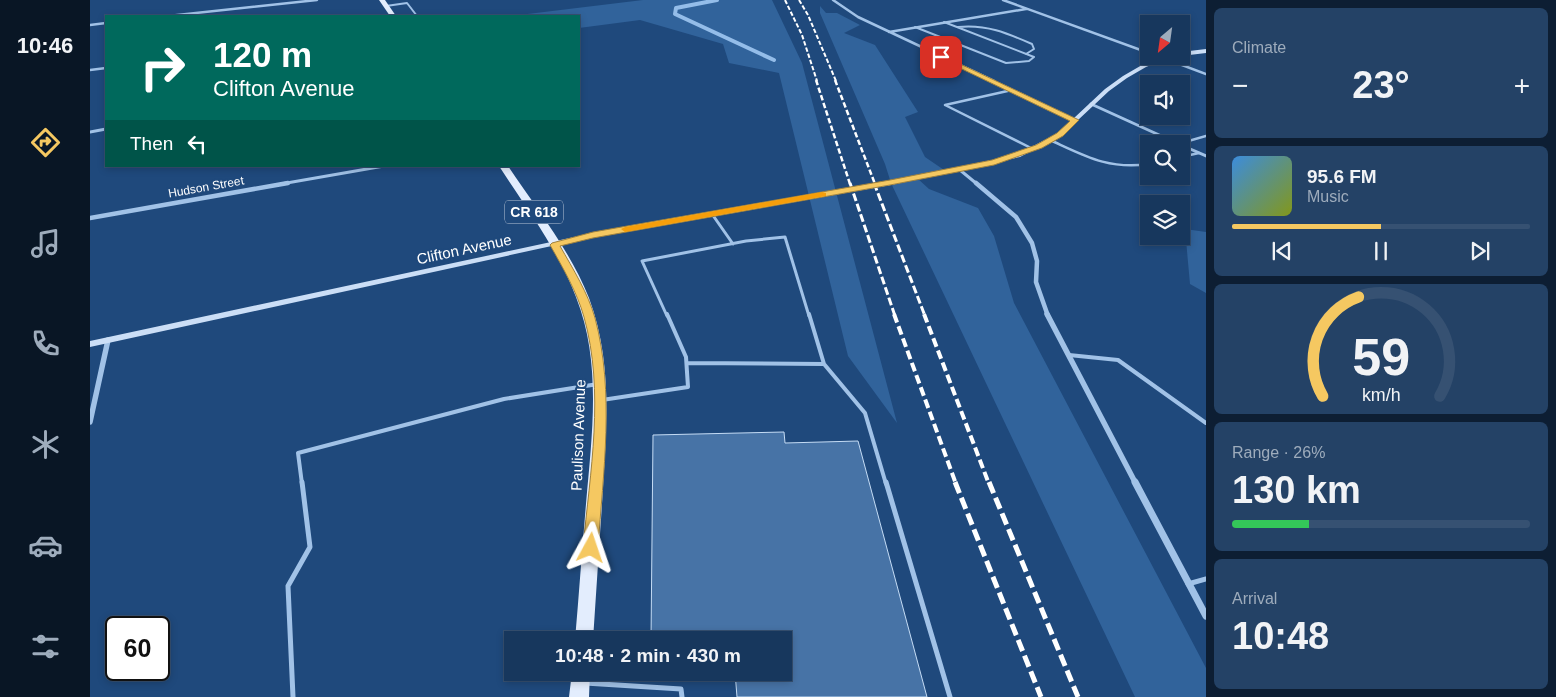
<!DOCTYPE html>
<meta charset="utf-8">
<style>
:root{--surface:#17375d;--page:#244266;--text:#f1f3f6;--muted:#9eacbc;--line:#365172;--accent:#f5c861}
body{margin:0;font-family:Arial,sans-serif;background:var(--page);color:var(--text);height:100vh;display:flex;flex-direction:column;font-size:19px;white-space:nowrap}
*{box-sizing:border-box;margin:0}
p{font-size:16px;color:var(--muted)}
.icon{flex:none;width:28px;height:28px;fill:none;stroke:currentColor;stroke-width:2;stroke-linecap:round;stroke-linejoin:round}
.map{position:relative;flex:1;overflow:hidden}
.sheet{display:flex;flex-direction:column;gap:8px;padding:8px;background:#0d1e33;width:350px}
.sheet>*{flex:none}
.guide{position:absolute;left:15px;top:15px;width:475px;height:152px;border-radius:0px;box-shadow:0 2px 8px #0003,0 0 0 1px var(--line);background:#00695c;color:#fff;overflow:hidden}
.needle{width:32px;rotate:209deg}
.fabs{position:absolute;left:1050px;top:15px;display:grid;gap:10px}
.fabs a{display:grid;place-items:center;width:50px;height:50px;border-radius:0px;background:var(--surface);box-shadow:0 2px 8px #0003,0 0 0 1px var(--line);font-size:25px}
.speed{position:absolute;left:15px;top:616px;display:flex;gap:10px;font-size:25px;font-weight:700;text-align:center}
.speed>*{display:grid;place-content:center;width:65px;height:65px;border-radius:50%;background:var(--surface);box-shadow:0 2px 8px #0003,0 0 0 1px var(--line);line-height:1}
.speed .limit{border:2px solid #111;border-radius:8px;background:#fff;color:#111}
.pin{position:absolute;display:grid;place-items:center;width:42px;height:42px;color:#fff;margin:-21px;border-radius:10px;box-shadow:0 2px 8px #0006}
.me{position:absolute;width:55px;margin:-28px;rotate:5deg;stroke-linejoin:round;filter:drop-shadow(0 0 4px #0008)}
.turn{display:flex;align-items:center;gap:18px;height:105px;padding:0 25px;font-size:22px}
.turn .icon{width:65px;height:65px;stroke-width:2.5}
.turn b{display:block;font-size:35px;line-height:42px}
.then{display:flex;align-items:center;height:48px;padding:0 25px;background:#0003;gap:10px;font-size:19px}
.big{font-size:38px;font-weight:800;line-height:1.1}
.sheet .tile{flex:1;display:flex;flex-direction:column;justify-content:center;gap:8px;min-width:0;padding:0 18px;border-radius:8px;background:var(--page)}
.sheet .dial{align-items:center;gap:0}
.dial svg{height:130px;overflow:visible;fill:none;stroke:var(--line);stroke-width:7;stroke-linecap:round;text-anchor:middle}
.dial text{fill:var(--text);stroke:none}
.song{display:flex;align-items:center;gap:15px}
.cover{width:60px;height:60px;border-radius:8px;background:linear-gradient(135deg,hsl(210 70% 55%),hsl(70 70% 35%))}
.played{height:5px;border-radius:2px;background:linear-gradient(90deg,var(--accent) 50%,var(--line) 50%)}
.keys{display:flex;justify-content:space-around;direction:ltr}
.heat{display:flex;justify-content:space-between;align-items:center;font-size:28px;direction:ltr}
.charge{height:8px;border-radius:4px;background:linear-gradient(90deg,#34c759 26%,var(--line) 0)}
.trip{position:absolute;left:414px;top:631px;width:288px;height:50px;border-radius:0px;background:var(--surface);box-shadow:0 2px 8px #0003,0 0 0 1px var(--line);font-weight:800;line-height:50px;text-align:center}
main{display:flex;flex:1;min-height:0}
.menu{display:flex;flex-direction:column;width:90px;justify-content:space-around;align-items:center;background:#091625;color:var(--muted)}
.menu .icon{width:35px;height:35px}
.menu .on{color:var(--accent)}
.menu b{font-size:22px;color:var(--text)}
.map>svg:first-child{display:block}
.green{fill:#31639b}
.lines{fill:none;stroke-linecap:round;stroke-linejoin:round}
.stream{stroke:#94bde9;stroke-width:4}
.building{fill:#4773a6;stroke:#c5dcf5}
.lane-far4{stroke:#a1c2e7;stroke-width:2}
.lane-far3{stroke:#a1c2e7;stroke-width:2.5}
.lane-far2{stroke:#a1c2e7;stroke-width:3}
.lane-far1{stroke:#a1c2e7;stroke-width:4}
.lane{stroke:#a1c2e7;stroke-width:5}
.street-far4{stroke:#a1c2e7;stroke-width:2.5}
.street-far3{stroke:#a1c2e7;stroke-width:3}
.street-far2{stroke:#a1c2e7;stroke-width:4.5}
.street-far1{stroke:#a1c2e7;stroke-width:5.5}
.street{stroke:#a1c2e7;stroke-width:7}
.secondary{fill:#cbdef6;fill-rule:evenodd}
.primary{fill:#e3edfd;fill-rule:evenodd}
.rail-far4{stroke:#fff;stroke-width:2;stroke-dasharray:4.5 2;stroke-linecap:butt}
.rail-far3{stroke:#fff;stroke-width:2.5;stroke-dasharray:5.5 2.5;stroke-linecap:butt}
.rail-far2{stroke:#fff;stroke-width:3;stroke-dasharray:8 3;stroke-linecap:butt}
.rail-far1{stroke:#fff;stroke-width:4;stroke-dasharray:9 4;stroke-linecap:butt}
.rail{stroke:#fff;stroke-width:5;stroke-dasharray:12 5;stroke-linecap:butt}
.route{fill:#f5c861;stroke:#9f823f}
.slow{fill:#f59e0b}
.labels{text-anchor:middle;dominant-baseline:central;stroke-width:4;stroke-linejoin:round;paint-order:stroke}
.far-street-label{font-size:12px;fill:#fff;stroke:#1f497c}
.shield{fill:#1f497c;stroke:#bcc8d8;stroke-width:1}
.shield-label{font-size:14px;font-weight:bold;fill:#fff}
.street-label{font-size:15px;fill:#fff;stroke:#1f497c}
</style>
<main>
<nav class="menu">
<b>10:46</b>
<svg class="icon on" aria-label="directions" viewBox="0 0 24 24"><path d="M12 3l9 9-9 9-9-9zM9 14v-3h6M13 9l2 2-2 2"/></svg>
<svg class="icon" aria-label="music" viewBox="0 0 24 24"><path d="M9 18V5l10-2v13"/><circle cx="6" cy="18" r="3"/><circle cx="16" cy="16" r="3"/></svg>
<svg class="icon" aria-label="phone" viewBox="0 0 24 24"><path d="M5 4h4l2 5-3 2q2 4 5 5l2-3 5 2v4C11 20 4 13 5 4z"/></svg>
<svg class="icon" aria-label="climate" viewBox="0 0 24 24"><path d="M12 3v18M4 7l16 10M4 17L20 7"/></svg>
<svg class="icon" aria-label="car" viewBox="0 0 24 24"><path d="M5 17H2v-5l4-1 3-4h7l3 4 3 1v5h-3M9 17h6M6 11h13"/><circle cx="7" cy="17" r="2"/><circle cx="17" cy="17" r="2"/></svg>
<svg class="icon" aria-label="filters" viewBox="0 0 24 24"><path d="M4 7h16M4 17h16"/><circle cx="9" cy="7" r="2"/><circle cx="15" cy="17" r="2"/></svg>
</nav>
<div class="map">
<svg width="1116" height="697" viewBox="0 0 1116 697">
<rect width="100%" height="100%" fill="#1f497c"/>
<!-- green -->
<path class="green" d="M553 0H682L712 63 807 423 758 356 689 73 639 63 633 44 550 20 489 28V16H421Z
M730 6 736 13H747L770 25 754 33 785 45 828 112 815 117 835 157 857 172 827 178 839 189 888 208 904 236 924 303 1116 668V697H1045L801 183 795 164 730 13Z
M1095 229 1116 232V293L1100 284Z"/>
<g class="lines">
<!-- stream -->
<path class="stream" d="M627 0 586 8 585 14 684 60"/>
</g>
<!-- building -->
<path class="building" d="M694 432 695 443 768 441 837 697H647L645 672H692V640H561L563 435Z"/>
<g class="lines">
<!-- lane-far4 -->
<path class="lane-far4" d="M296 6 317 3 327 16
M854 22 944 57
M825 27 916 63 939 61 944 57
M868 27C896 24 917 33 942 44L944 49 936 54"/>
<!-- lane-far3 -->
<path class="lane-far3" d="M855 105 943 149
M855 105 922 90
M960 140C995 156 1019 170 1059 164
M1088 144 1116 136
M1091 157 1109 153"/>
<!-- lane-far2 -->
<path class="lane-far2" d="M622 214 643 244
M577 316 552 261 656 241 695 237 719 316"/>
<!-- lane-far1 -->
<path class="lane-far1" d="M719 314 734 364 775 413 796 484
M979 355 1028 360 1116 423
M597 363 734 364
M512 400 598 387 596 357 577 314
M212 484 208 453 414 399 508 384"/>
<!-- lane -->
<path class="lane" d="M796 482 860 697
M1098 584 1116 579
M495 683 591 689 592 697
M203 697 198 586 220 547 212 482"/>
<!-- street-far4 -->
<path class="street-far4" d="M743 0 768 17 904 81
M913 0 1059 53
M78 16 227 0
M0 25 16 23
M799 32 936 9
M1068 56 1116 74
M0 70 16 68"/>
<!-- street-far3 -->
<path class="street-far3" d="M901 80 985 120
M1001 104 1089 144
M0 132 16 129
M1091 145 1116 156
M870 170 887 184
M191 184 294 166"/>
<!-- street-far2 -->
<path class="street-far2" d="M886 183 926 217 942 243 947 261 946 282 958 316
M0 218 198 183"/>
<!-- street-far1 -->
<path class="street-far1" d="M957 314 1046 484
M0 422 18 340"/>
<!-- street -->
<path class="street" d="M1045 482 1116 616"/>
<!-- secondary -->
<path class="secondary" d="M1116 49V53L1091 56V52Z
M1074 56H1083L1056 67 1037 78 1019 91 972 135 930 157 801 185 503 237 0 347V341L503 233 801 181 926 155 968 133 1015 89 1033 76 1052 65Z"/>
<!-- primary -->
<path class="primary" d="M289 0H295L306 16H300Z
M409 166H418C446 208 480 250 499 298 524 365 516 434 512 504 509 549 506 595 503 640H485C489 595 492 549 496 504 502 434 512 363 486 297 468 249 436 208 409 166Z
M482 672H500L499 697H479Z"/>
<!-- rail-far4 -->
<path class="rail-far4" d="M695 0 712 35 727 81
M709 0 718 15 746 81"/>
<!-- rail-far3 -->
<path class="rail-far3" d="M726 80 760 184
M745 80 785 184"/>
<!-- rail-far2 -->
<path class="rail-far2" d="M760 183 805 316
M784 183 835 316"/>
<!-- rail-far1 -->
<path class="rail-far1" d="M804 314 866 484
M834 314 899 484"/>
<!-- rail -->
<path class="rail" d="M865 482 951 697
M899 482 988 697"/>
</g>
<!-- route -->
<path class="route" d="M851 55 989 120 973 136 952 148 904 165 800 185 503 238 470 246C483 269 498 293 505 318 525 393 513 472 508 548L506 553 501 555 495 553 493 548C500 472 515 392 494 317 487 292 473 268 460 245L462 243 503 232 800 180 902 160 946 145 967 133 980 121 849 58Z"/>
<!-- slow -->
<path class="slow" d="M732 192 736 193V196L535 232 531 229 535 227Z"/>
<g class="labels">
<!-- far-street labels -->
<g class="far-street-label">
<text transform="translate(116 187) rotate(-10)">Hudson Street</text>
</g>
<!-- shield labels -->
<rect class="shield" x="415" y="200.5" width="58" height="23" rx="4"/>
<g class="shield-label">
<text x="444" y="212">CR 618</text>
</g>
<!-- street labels -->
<g class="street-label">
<text transform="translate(374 249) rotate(-12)">Clifton Avenue</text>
<text transform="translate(488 435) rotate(-88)">Paulison Avenue</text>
</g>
</g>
</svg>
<div class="fabs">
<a><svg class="needle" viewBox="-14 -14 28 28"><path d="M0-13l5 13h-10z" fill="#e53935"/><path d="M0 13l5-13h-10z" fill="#9eacbc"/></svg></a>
<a><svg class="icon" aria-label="sound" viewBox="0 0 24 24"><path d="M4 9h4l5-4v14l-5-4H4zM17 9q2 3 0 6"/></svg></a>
<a><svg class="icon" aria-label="search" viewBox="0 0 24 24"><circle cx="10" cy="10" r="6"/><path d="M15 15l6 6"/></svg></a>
<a><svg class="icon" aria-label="layers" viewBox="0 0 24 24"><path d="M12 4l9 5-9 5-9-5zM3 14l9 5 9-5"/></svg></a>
</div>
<div class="speed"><div class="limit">60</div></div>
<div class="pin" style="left:851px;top:57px;background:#d93025"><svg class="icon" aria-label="arrive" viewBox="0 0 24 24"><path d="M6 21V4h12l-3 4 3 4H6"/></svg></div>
<svg class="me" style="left:501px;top:548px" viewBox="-20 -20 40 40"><path d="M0-17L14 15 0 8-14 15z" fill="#f5c861" stroke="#fff" stroke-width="4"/></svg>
<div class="trip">10:48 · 2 min · 430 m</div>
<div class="guide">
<div class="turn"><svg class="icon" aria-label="right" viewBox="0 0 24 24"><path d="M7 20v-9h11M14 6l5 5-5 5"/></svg><div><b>120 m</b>Clifton Avenue</div></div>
<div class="then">Then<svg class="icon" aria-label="left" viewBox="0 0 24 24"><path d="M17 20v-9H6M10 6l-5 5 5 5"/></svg></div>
</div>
</div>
<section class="sheet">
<div class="tile"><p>Climate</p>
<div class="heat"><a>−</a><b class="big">23°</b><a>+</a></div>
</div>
<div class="tile">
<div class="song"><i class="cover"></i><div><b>95.6 FM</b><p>Music</p></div></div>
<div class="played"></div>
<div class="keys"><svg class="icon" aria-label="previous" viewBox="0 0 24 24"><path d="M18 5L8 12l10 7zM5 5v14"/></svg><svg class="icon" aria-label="pause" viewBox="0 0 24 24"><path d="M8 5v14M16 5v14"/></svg><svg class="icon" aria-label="next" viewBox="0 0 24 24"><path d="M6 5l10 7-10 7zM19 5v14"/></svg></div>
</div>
<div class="tile dial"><svg viewBox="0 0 100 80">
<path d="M14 69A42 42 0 1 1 86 69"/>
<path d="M14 69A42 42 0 0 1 36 8" stroke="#f5c861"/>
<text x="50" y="56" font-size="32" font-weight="700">59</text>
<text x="50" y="72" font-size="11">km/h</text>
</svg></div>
<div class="tile"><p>Range · 26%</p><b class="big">130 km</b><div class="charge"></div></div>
<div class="tile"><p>Arrival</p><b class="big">10:48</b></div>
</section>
</main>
